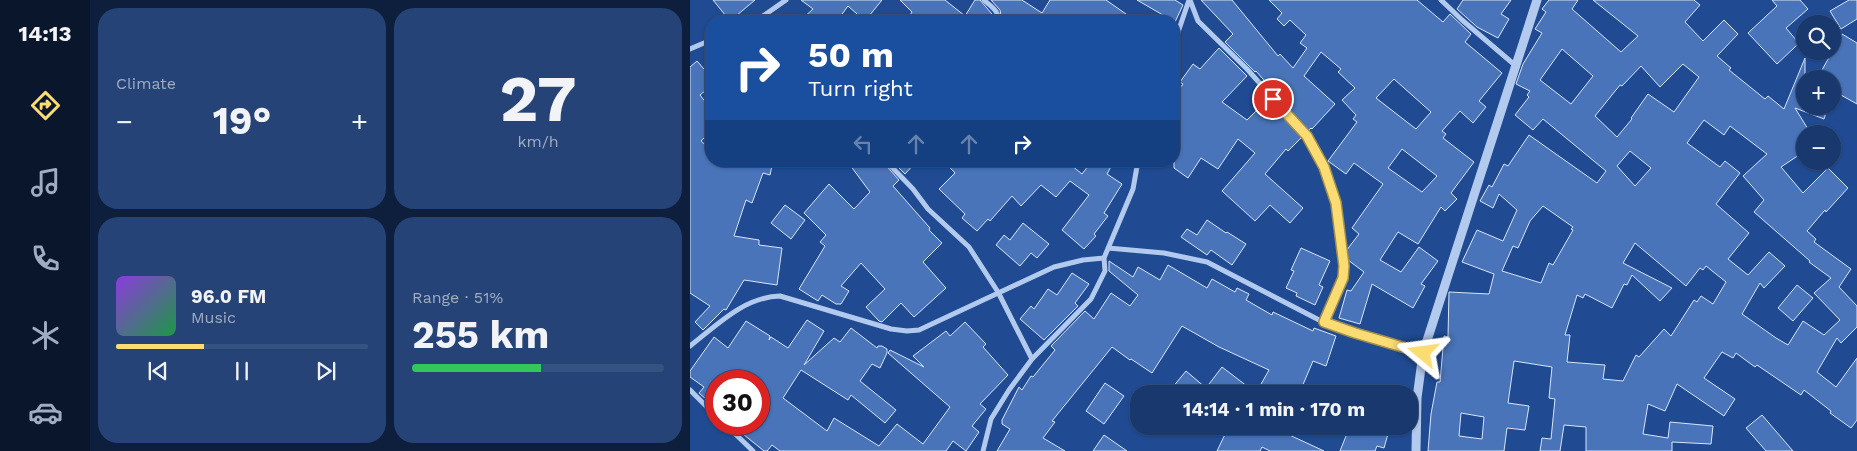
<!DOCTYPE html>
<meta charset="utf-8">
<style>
:root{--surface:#18386e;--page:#254376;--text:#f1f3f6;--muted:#9facc2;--line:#365281;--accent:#fbdc73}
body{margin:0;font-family:"Work Sans",sans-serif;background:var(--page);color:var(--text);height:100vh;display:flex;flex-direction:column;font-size:19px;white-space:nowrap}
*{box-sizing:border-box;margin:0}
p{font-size:16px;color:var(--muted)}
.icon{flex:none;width:28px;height:28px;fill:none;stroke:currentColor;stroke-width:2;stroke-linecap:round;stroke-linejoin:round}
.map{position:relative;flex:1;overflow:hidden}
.sheet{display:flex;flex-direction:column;gap:8px;padding:8px;background:#0d1f3c;width:600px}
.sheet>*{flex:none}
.banner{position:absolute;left:15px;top:15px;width:475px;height:152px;border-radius:20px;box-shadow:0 1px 4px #0004,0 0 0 1px var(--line);background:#1a4fa0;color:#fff;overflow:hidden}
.tools{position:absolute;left:1106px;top:15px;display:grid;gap:10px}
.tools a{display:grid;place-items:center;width:45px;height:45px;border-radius:50%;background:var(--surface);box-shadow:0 1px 4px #0004,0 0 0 1px var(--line);font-size:25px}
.speed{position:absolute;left:15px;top:370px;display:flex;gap:10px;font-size:25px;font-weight:700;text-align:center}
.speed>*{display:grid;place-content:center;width:65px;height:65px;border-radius:50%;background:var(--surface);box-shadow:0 1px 4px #0004,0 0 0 1px var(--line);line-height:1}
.speed .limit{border:8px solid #d22;background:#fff;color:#111}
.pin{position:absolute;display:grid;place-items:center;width:42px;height:42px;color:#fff;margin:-21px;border:2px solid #fff;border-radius:50%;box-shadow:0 1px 5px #0007}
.me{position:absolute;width:55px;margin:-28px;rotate:286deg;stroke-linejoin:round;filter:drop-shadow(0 0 4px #0008)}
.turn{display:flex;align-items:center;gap:18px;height:105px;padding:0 20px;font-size:22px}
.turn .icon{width:65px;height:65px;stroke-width:2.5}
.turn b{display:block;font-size:35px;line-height:42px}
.lanes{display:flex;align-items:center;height:48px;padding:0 20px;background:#0003;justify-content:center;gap:25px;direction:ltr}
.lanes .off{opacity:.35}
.big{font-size:38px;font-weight:700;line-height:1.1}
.sheet .widget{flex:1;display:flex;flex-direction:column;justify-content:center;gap:8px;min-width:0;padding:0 18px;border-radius:20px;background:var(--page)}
.sheet .dial{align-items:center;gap:0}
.dial b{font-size:65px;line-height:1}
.song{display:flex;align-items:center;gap:15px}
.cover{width:60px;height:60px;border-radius:8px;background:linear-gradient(135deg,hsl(270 70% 55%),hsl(140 70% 35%))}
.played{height:5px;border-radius:2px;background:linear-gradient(90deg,var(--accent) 35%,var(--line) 35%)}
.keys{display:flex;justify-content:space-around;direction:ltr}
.heat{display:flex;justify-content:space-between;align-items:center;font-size:28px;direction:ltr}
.charge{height:8px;border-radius:4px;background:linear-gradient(90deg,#34c759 51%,var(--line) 0)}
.sheet .tiles{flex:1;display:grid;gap:8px;grid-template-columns:repeat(2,1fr)}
.trip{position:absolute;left:440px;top:385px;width:288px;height:50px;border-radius:20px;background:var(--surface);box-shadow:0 1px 4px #0004,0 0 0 1px var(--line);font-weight:700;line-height:50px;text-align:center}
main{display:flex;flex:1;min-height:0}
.menu{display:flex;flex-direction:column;width:90px;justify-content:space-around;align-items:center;background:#0a162c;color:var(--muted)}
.menu .icon{width:35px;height:35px}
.menu .active{color:var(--accent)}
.menu b{font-size:22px;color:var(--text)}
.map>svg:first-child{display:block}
.building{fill:#4974b9;stroke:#d8e5fa;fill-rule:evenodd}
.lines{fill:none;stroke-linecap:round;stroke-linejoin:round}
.minor{stroke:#b2caee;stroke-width:5}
.tertiary{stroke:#b2caee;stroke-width:9}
.route-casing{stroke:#a38f4b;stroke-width:12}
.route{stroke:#fbdc73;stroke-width:9}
</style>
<main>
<nav class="menu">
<b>14:13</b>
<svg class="icon active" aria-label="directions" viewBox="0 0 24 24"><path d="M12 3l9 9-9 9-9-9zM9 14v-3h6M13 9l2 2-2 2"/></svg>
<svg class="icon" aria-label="music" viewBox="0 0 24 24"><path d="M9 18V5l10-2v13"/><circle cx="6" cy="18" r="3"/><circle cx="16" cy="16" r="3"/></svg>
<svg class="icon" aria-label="phone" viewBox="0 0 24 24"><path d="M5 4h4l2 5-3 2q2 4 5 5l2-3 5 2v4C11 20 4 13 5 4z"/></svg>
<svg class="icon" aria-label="climate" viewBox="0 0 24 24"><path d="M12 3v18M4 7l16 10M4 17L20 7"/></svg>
<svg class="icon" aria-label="car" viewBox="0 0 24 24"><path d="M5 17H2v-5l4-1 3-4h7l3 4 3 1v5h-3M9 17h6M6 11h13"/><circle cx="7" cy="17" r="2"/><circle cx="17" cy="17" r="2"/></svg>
</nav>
<section class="sheet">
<div class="tiles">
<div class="widget"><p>Climate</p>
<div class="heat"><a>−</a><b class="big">19°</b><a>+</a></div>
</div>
<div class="widget dial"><b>27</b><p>km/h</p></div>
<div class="widget">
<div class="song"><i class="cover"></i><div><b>96.0 FM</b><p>Music</p></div></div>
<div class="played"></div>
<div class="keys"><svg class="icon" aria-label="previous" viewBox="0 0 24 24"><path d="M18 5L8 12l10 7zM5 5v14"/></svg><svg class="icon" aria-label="pause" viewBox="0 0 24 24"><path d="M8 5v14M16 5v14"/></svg><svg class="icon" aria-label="next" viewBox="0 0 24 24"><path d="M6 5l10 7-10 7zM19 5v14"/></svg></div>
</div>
<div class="widget"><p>Range · 51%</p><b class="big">255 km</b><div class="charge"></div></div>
</div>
</section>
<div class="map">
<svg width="1167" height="451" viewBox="0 0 1167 451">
<rect width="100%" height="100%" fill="#204b93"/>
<!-- building -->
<path class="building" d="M23 0H65L40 21Z
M111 0H192L175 21 158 6 147 21H110L123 9Z
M210 0H255L275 16 285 0H290L302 14 304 21H227L220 15 222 12Z
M301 0H332L352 13 360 0H416L446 21H312L310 10Z
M447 0H485L493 5 485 22Z
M511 0H542L588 56 590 54 603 68 617 48 610 43 616 35 600 20 594 26 587 19 592 13 579 0H727L753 22 760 14 781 34 775 42 812 73 789 101 796 107 783 123 770 111 752 131 756 134 753 138 784 162 761 193 767 199 755 211 751 207 728 244 708 232 690 260 711 272 729 247 748 261 731 284 735 286 723 308 682 284 670 324 649 318 657 290 661 291 674 272 658 260 656 251 669 234 662 228 693 184 664 163 656 174 638 161 667 122 663 119 666 115 652 100 665 88 648 72 651 69 631 52 614 76 645 104 622 129 621 128 618 131 566 71 565 72 535 42 543 34ZM704 79 741 112 726 129 686 98ZM712 149 747 176 732 192 698 168Z
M773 0H821L811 14 819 19 808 38 787 27 767 9Z
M859 0H888L882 9 931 52 948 36 903 0H1004L1010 5 995 22 1013 41 1034 20 1048 34 1027 56 1041 68 1039 70 1075 99 1078 96 1094 109 1115 58V106H1138L1134 119 1105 108 1121 134H1115V151L1091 167 1113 193 1138 168 1158 188 1136 212 1135 210 1117 231 1126 239 1124 242 1161 269 1149 287 1167 306V327L1151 343 1147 338 1127 372 1146 387 1167 358V420L1161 428 1140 413 1141 411 1114 390 1111 395 1067 365 1065 367 1046 353 1043 358 1032 352 1014 378 1045 399 1034 416 987 384 975 411 958 404 953 434 978 438 980 422 1023 426 1021 444 982 442V451H896V427L874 425 870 451H850L852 438 861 439 865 399 859 398 862 367 824 361 818 403 839 406 835 430 817 428 814 451H738L741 414 747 382H750L754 336 758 337 759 292 799 294 804 274 772 262 787 230 813 241 827 210 809 194 803 208 790 201 799 185 802 187 814 164 818 166 839 135 907 183 916 171 853 119 843 130 825 115 839 97 837 95 840 91 826 84 833 64 852 33 845 29 856 12 852 9ZM872 49 903 76 881 104 850 80ZM993 64 1009 77 984 112 958 94 941 118 942 119 927 137 905 116 930 85 932 86 951 66 970 87ZM1014 120 1034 135 1040 126 1077 154 1053 176 1074 200 1064 212 1120 261 1119 262 1141 278 1124 293 1150 320 1134 335 1113 321 1098 345 1086 338 1052 314 1070 283 1074 288 1095 266 1079 252 1058 275 1038 259 1059 233 1026 204 1050 173 1035 161 1030 167 997 143ZM940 151 961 168 945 186 927 166ZM853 206 883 227 881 229 883 230 863 265 859 263 851 283 812 271 823 246 828 248 840 221ZM945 243 996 286 1010 268 1013 270 1016 266 1036 282 1023 304 1011 296 1007 302 1004 300 981 336 974 329 949 357 946 355 933 381 913 379 915 365 877 362 880 335H875L887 295 893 298 895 294 922 308 934 284 937 285 942 275 970 301 982 288 933 263ZM771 413 794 417 792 439 769 436Z
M1082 0H1110L1118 9 1096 28 1107 41V45L1087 64 1058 33 1087 6Z
M1159 0H1167V19L1151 29 1140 11Z
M1152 34 1167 43V104L1142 90V79H1127Z
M529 48 557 76 532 102 557 120 578 99 612 137 598 151 596 149 575 174 613 208 600 223 580 205 565 221 532 191 565 153 548 139 528 169 511 158 498 178 484 168V96L493 84 490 82 503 64 510 69Z
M7 61 14 69 21 64V86L10 95 21 109V131L11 141 21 150V161H83L80 175 73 173 62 203 56 200 44 236 69 240V245L92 248 87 285 54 280 36 310 34 309 13 330 5 322 20 306 0 293V67Z
M157 161H192L209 180 203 186 240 228 239 230 252 243 233 262 256 288 224 317 211 303 192 322 189 321 176 307 195 289 171 263 151 286 159 291 151 304H146L132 295 128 301 109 289 135 246 130 242 136 235 114 213 139 184 164 209 180 192Z
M202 161H227L215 174Z
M254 161H376L392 174 402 161H424L417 174 432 184 414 213 418 216 404 234 406 236 394 249 372 230 399 195 380 181 366 197 351 185 331 206 322 196 300 221 298 219 287 231 272 218 275 214 249 189 265 173Z
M95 205 115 220 101 239 81 223Z
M517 220 536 233 537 232 556 244 542 265 521 250 517 255 491 237 497 229 507 235Z
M333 223 359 244 347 258 341 253 330 266 306 245 314 235 320 240Z
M611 248 640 261 629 285 633 287 625 305 606 296 607 293 596 288 604 271 601 270Z
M419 261 443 277 448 267 470 280 478 265 517 288 522 279 545 292 547 288 559 294 556 300 582 315 583 312 623 331 624 328 646 336 636 366 623 361 609 394H477L496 371 516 388 532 367 566 393 579 370 529 347 492 326 462 373 441 359 440 360 422 347 362 421 365 422 353 438 375 451H307L320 429 312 424V420L329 387 332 390 341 376 343 377 365 350 361 346 395 311 404 319 421 293 440 306 448 295 419 271Z
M382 273 399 284 385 303 388 306 354 340 330 319 341 306 344 309 358 289 367 295Z
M1107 285 1123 298 1103 321 1088 308Z
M117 320 134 331 114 365 144 338 150 342 161 328 187 348 188 346H192L197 349V353L190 368 182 364 170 381 206 410 195 423 161 395 158 400 111 370 93 398 137 431 144 418 189 446 207 424 233 444 260 407 198 353 200 350 234 367 223 356 256 331 260 336 275 322 296 344 293 347 318 375 290 404 296 409 282 426 289 432 276 451 263 441 256 451H90L82 445 77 451H74L48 430 53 424H69V381H26V408L9 393 14 387 0 377V371L24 337 38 348 56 321 80 336 79 340 81 337 98 348Z
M415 383 434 396 414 424 396 411Z
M1072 415 1103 451H1076L1056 428Z
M539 426H580L634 451H580L572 447 570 451H527Z
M660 426H691L692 432 698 434 694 448 687 446 685 451H650Z
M414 435 437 451H403Z"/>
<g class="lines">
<!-- minor -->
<path class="minor" d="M294 0C300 6 310 11 308 21
M500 0 508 21 557 69 617 136 634 167 646 203 654 266 653 278 633 322
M751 0 772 20 826 66
M66 21 96 0
M484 44 499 0
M0 49 21 40
M196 161 223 189 238 209 279 247 308 292 342 359
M418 248 474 253 517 262 633 322 665 333 733 353
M0 346C27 325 54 297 90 296L201 329 217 331 229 330 364 267 393 260 414 258
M0 390 26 416
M35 424 63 451
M293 451 301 419 319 390 342 359 401 299 415 271 414 258 443 189 448 161"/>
<!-- tertiary -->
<path class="tertiary" d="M726 451 727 398 733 353 847 0"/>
</g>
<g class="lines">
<!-- route casing -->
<g class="route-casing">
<path id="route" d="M583 99 617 136 634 167 646 203 654 266 653 278 634 322 665 333 733 353"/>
</g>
<!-- route -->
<use href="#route" class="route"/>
</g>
</svg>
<div class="tools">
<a><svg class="icon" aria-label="search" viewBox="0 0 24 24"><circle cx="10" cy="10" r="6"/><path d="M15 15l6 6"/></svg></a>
<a>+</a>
<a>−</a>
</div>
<div class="speed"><div class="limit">30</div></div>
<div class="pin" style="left:583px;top:99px;background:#d93025"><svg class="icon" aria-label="arrive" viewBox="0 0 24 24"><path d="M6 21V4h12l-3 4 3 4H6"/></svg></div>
<svg class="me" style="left:733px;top:353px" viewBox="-20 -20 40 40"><path d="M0-17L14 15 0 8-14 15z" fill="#fbdc73" stroke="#fff" stroke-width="4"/></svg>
<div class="trip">14:14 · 1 min · 170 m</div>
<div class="banner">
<div class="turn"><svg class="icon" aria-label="right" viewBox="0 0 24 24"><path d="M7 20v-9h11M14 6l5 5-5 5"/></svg><div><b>50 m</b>Turn right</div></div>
<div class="lanes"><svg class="icon off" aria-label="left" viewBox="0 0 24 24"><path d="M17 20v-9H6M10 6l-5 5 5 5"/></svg><svg class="icon off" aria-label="ahead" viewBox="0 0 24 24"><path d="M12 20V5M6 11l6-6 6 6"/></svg><svg class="icon off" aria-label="ahead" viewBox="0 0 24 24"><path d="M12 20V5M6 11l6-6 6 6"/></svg><svg class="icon" aria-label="right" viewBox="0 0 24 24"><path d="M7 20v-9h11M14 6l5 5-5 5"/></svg></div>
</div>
</div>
</main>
